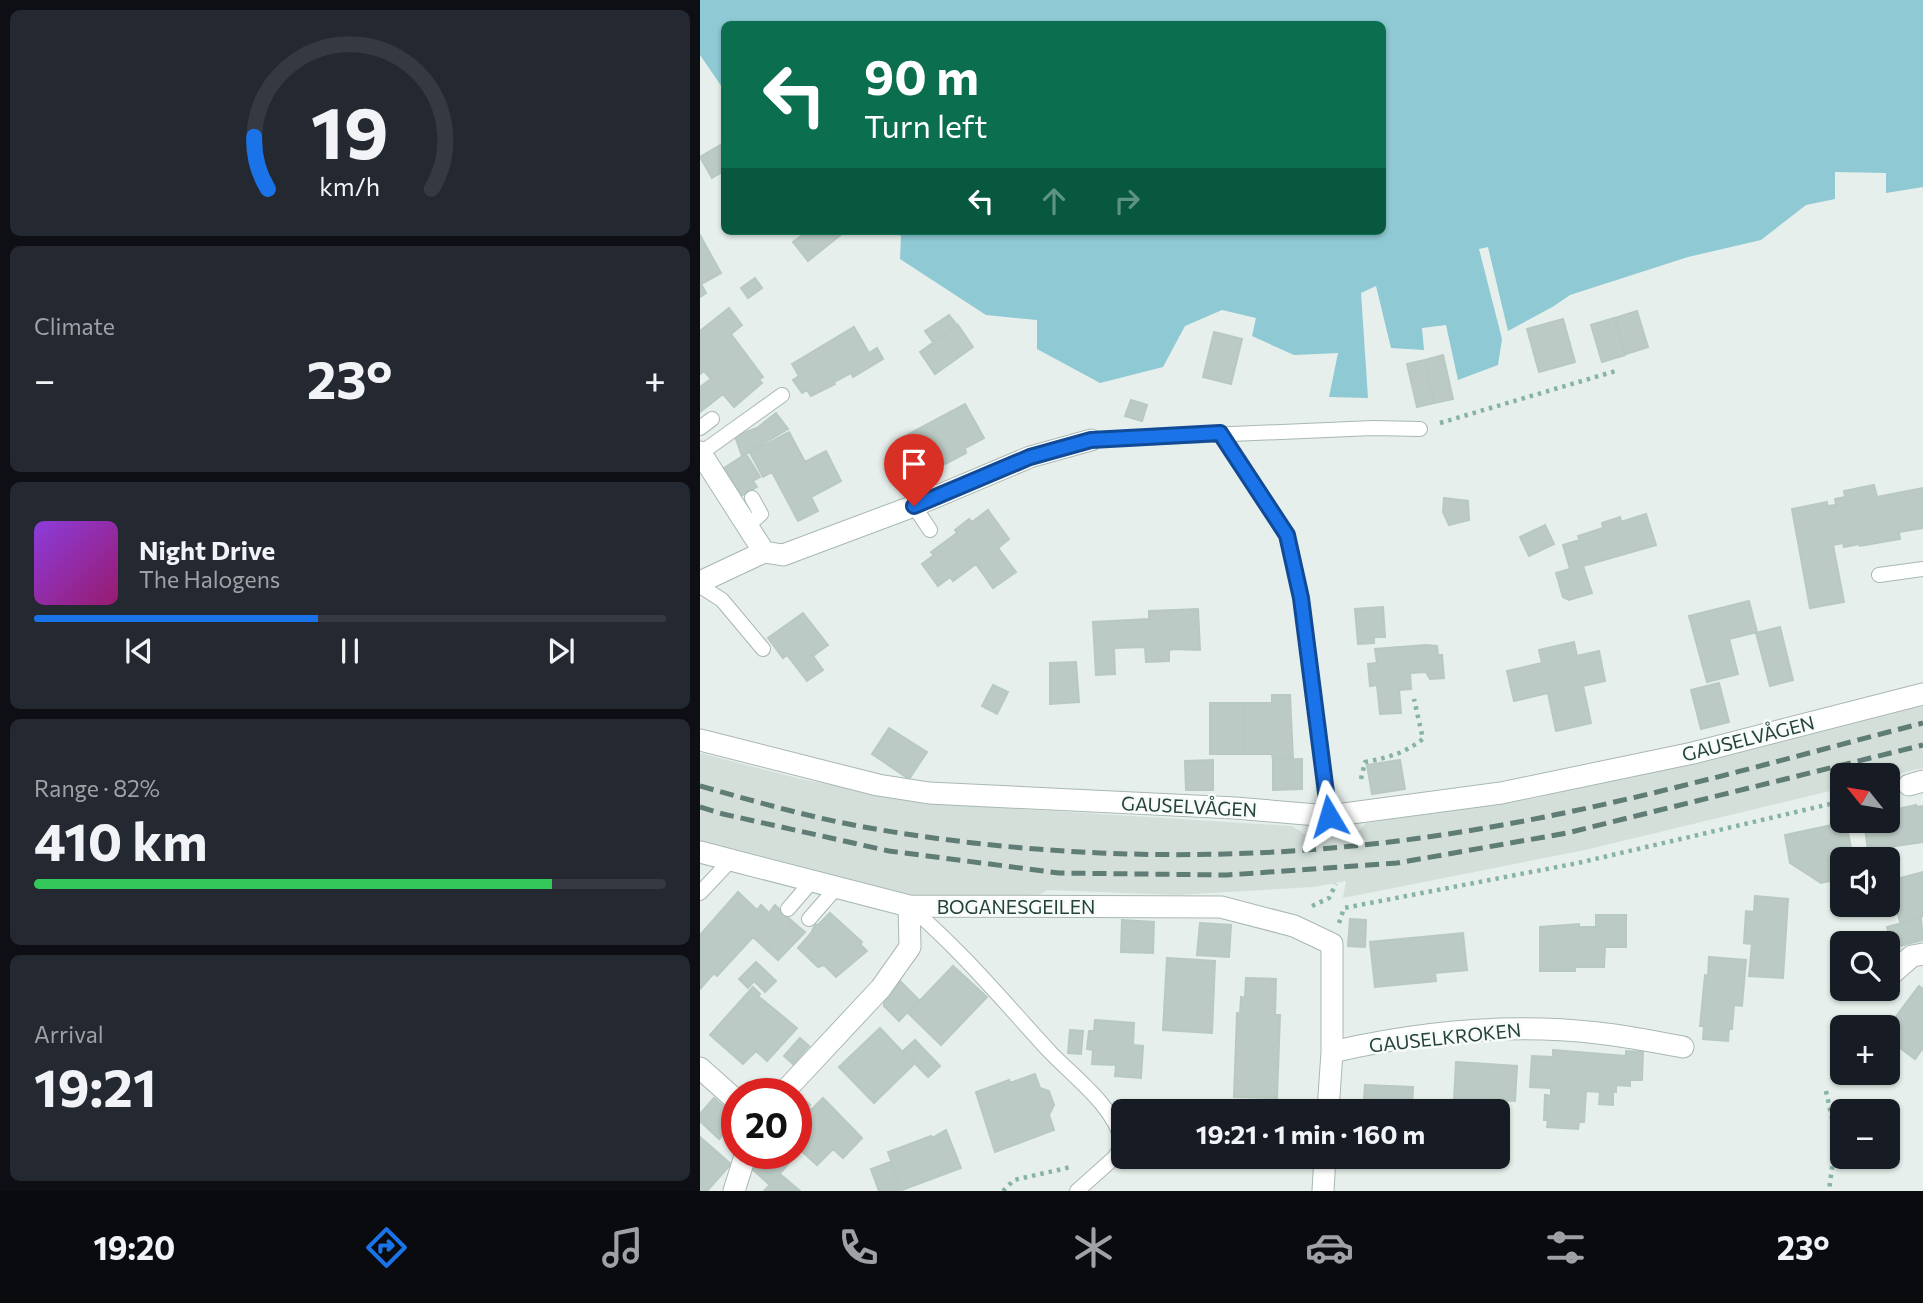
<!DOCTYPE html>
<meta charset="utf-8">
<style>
:root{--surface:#171b24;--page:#242831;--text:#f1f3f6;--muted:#9ea1a6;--line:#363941;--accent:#1a73e8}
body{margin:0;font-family:Commissioner,sans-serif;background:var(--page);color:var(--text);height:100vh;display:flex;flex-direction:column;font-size:26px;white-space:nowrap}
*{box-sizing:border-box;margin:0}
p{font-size:23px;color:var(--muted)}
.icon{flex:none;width:38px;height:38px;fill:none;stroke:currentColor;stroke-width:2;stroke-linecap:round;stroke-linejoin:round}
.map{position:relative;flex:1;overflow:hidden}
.drawer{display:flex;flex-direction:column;gap:10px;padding:10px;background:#0d0f14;width:700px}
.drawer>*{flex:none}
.top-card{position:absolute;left:21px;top:21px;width:665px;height:214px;border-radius:10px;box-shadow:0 2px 5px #0004;background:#0b6e4f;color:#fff;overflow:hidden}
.needle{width:46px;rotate:300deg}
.buttons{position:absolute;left:1130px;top:763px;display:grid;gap:14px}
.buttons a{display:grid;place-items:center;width:70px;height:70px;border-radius:10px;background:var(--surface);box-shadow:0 2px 5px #0004;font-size:35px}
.speed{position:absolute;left:21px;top:1078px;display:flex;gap:14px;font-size:35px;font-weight:700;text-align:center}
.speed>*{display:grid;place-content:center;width:91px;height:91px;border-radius:50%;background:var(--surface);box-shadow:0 2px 5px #0004;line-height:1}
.speed .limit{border:10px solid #d22;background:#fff;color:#111}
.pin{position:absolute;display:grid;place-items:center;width:60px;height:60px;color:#fff;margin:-72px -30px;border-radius:50% 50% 50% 0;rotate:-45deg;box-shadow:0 0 7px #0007}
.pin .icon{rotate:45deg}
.me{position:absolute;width:77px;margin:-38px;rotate:353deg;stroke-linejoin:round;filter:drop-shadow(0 0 5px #0008)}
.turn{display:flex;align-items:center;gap:24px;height:147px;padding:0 28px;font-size:32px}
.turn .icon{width:91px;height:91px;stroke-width:2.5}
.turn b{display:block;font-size:49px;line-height:60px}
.lanes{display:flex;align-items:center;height:66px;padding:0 28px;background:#0003;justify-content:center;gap:35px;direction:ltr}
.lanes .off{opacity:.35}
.big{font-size:52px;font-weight:700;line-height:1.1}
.drawer .widget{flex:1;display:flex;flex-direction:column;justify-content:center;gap:10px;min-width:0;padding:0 24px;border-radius:10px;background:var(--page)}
.drawer .dial{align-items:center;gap:0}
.dial svg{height:182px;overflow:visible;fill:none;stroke:var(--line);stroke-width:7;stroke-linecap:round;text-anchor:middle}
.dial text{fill:var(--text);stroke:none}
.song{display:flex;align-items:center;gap:21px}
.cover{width:84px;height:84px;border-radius:10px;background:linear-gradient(135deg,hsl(270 70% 55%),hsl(320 70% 35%))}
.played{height:7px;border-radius:4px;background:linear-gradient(90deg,var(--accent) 45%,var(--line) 45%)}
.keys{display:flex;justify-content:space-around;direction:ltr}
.heat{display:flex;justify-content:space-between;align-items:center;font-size:38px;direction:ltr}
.charge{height:10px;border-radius:5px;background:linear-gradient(90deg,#34c759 82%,var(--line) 0)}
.trip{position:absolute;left:411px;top:1099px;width:399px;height:70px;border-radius:10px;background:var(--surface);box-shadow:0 2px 5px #0004;font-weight:700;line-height:70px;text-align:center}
.dock{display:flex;height:112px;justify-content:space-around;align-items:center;background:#090b0e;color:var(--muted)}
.dock .icon{width:49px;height:49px}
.dock .current{color:var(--accent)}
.dock b{font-size:32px;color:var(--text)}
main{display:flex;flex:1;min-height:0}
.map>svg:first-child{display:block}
.built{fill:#d4dfda}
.water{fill:#8ec9d4}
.building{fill:#bbcac4;stroke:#b8c9c2;stroke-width:2}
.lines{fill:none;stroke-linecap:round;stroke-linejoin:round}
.lane-casing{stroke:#a8b8b2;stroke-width:16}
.street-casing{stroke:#a8b8b2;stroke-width:23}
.path{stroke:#86b3a5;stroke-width:4.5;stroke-dasharray:3.5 5;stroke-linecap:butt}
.lane{stroke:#fff;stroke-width:14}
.street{stroke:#fff;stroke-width:21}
.rail{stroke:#5f7d75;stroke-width:5;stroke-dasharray:14 7;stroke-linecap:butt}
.route-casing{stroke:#114b97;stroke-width:18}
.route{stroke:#1a73e8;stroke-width:12}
.labels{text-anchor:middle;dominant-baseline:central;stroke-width:5;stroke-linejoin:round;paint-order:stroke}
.street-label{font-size:19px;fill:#24423a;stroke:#f7fbf9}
</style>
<main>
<section class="drawer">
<div class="widget dial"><svg viewBox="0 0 100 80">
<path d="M14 69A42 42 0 1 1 86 69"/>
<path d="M14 69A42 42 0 0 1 8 46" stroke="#1a73e8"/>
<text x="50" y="56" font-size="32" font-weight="700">19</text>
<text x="50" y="72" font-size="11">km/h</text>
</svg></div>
<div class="widget"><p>Climate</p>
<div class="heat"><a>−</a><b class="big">23°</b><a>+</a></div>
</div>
<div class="widget">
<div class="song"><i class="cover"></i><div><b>Night Drive</b><p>The Halogens</p></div></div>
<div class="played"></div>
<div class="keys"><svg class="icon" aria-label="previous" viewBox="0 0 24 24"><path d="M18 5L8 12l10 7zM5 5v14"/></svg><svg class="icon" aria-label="pause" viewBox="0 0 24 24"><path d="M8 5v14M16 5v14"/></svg><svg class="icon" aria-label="next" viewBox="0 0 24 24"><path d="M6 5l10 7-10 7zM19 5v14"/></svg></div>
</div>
<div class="widget"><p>Range · 82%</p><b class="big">410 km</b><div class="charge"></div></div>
<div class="widget"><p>Arrival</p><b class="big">19:21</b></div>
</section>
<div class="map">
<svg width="1223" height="1191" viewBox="0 0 1223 1191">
<rect width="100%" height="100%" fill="#e6efeb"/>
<!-- built -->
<path class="built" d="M1223 705V768L1188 776 1143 775V788L1122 793 885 850 643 898 646 881 614 887 477 895 347 890 327 902 209 897 0 844V753L101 779 225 803 592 826 606 835 659 831 666 823 831 799 1086 740Z"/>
<!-- water -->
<path class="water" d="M0 0H1223V187L1186 193V173L1135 172V199L1106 205 1061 240 988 257 870 295 854 306 808 331 788 247 779 249 802 339 798 365 758 380 746 325 722 328 724 350 691 348 676 286 661 293 668 398 629 397 638 353 594 355 552 336 556 318 522 310 485 326 463 367 400 383 337 349V320L286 315 200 259 201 236 196 231H682V24H24V90L0 55Z"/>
<!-- building -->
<path class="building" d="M24 143V171L12 178 0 157Z
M108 231H142L143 233 108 261 93 242Z
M1 237 21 273 1 284 6 293 0 297Z
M55 278 62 288 48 298 41 288Z
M29 308 42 325 31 334 63 377 59 380 62 383 34 407 23 394 0 412V387L11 379 4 371 0 374V331Z
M937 311 948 347 926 354 915 318Z
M249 315 257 325 233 342 225 331Z
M914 318 925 355 902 362 891 325Z
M863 319 875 362 839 372 827 329Z
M258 325 273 347 235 374 220 352Z
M154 327 169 353 177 348 183 359 153 377 151 373 134 382 135 384 111 396 107 390 102 393 93 380 99 376 92 364Z
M514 332 542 339 531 384 503 377Z
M743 355 753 399 734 403 725 360Z
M725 360 734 403 717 407 707 364Z
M431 400 447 405 442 421 425 416Z
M265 404 284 438 265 448 266 453 245 464 242 461 229 468 226 463 213 471 196 441Z
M76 413 88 429 42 456 35 436 57 428Z
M89 432 105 462 126 451 141 481 111 497 118 511 98 521 72 472 63 477 50 453Z
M46 454 60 477 53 481 57 487 41 496 24 468Z
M1174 485 1177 497 1223 488V528L1199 532 1200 539 1160 546 1159 544 1144 547 1143 543 1133 545 1144 602 1110 608 1092 509 1127 502V506L1136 505 1135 499 1145 497 1144 491Z
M744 498 768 501 769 520 749 525 743 512Z
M288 510 309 539 298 548 316 572 293 588 276 564 253 581 250 577 238 586 222 564 234 555 231 552 257 533 255 530 269 519 272 522Z
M946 514 956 545 883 566 892 593 869 600 863 597 856 573 870 569 863 545 880 540 878 536 903 528 902 523 920 517 921 522Z
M845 525 854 544 829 556 820 537Z
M1049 601 1057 632 1029 639 1038 674 1007 682 989 616Z
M683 607 685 637H674V643L658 644 655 609Z
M498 609 500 650 472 649 469 651V661L446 662 445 647 414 648 415 674 396 675 393 622 449 619V611Z
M103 613 128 645 113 656 123 670 107 681 87 655 83 658 68 638Z
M1080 627 1093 680 1070 686 1056 633Z
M874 642 877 656 899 651 905 681 883 686 891 723 856 731 848 693 814 701 807 671 842 663 839 650Z
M726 645 737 646 738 655H742L744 678 730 679 726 672 710 673 711 689 699 690 701 713 680 714 677 685 670 686 668 664 677 663 675 649Z
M376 662 379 702 350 704V663Z
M1019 683 1029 722 1001 729 991 690Z
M293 685 308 692 297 714 282 706Z
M572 695H590L593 759 573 760 572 754H543V703H572Z
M510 703H543V754H510Z
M189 728 227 752 209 779 172 754Z
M602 759V789L573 790V760Z
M513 760V790H486L485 761Z
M700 760 705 789 672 794 667 765Z
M1216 805V807L1223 806V842L1168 850 1164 821H1188V811Z
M1146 822 1153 859H1143V878L1121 883 1090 863 1085 835Z
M1223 872V916L1200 922 1189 881Z
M38 892 57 910 61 905 69 913 75 905 93 922 67 950 53 937 17 976 14 973 0 989V935Z
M1055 896 1088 899 1083 978 1049 976 1052 944 1044 943 1046 911 1054 912Z
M130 913 162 942 160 944 167 951 136 977 124 965 118 967 98 948 111 933 113 935 112 931 115 925 119 924 122 926 120 923Z
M896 915H926V947H905L904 967H875V971H840V927L879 924V927H896Z
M1221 918 1223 940 1192 948 1187 927Z
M650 919 666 920 665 947 648 946Z
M422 920 454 922 453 953 421 952Z
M93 922 105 932 78 960 67 950Z
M500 923 531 925 529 957 497 955Z
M763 933 767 970 735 973 736 981 675 987 670 942Z
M1009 957 1046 960 1042 1006 1034 1005 1032 1029H1029L1028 1041 1003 1039 1004 1026H1000L1005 975 1008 976Z
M467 958 515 961 512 1033 463 1030Z
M56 962 76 981 65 992 54 981 48 988 39 979Z
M253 966 287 997 241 1045 208 1013Z
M546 978 576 979 575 1015H580L577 1098 534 1097 537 1013 540 1014 541 997 545 998Z
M200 981 219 1000 199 1021 184 1006V996Z
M1219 986 1223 989V1048L1215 1059 1188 1039V1027Z
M53 987 60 994 58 996 97 1028 67 1061 56 1051 43 1064 10 1035Z
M395 1020 434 1023 433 1045 443 1046 441 1078 415 1076 416 1065 392 1064 393 1050 387 1049 389 1031H394Z
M180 1028 214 1064 174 1103 139 1067Z
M370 1030 383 1031 381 1054 368 1053Z
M100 1038 109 1046 93 1064 84 1056Z
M215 1040 240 1066 228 1077 203 1051Z
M853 1050 926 1056V1051L943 1052 942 1080H930V1086L916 1085V1092H913V1105L899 1104 900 1092 886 1091 884 1122H879L878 1129 847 1127 848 1120H844L845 1095 851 1096V1088L830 1087 832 1056 853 1057Z
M756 1062 817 1066 815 1101 800 1100 799 1133 798 1111H751V1101H754Z
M335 1074 340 1088 349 1091 354 1105 349 1115 354 1130 295 1152 276 1092 309 1080 310 1083Z
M665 1085 713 1087 712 1111H663Z
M97 1093 110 1105 96 1119V1094Z
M14 1098 37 1118 19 1139 0 1121V1114Z
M123 1098 162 1138 143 1158 133 1149 117 1165 96 1146V1120L109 1107 111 1110Z
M246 1130 261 1168 202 1190 188 1152 231 1136 232 1138Z
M0 1137 31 1164 7 1191H0Z
M68 1153H77L89 1163 70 1185 53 1170Z
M190 1162 200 1191H179L171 1169Z
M80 1174 100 1191H64Z"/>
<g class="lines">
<!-- lane casing -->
<g class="lane-casing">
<path id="lane" d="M0 428 12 419
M520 433 587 535 601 598 629 816
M391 440 673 428 720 429
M1 453 82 395
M226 476 232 499
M214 506 230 530
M47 526 61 514 52 498
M1179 575 1223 569
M0 586 22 600 63 649
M0 893 31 860
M209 906C261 950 304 1002 350 1052 376 1079 413 1105 423 1143L415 1157 377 1191
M88 909 112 881
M109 919 137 887
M36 1137 37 1138"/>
</g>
<!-- street casing -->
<g class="street-casing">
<path id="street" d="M0 452 64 552
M0 582 64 552 83 555 214 506 330 457 391 440
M0 740 178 785 229 793 535 808 629 816 801 793 993 753 1223 694
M1209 785 1223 781
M0 852 209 906 521 907 594 926 632 944V1052L628 1111
M1188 977 1212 956 1223 954
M632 1052C719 1032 810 1023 898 1033 927 1036 955 1042 983 1047
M0 1068 37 1101
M82 1094 181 988 210 947 209 906
M34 1191 46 1153
M623 1191 625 1157"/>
</g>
<!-- path -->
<path class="path" d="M740 423 919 370
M661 779 665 762C687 758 705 753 723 739L714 699
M1133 803 1136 812 1143 810
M1160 821 1161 824
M612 906 629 898 636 884
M639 923 644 908 878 863 1143 801
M1126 1091 1136 1136 1129 1191
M303 1191 314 1180 371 1167"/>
<!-- lane -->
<use href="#lane" class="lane"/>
<!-- street -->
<use href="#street" class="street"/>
<!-- rail -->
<path class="rail" d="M0 786C54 801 108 817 164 827 367 863 575 864 779 829 929 804 1076 761 1223 723
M0 807 23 814 189 851 359 873 527 875 697 863 867 833 1223 745"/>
</g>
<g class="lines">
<!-- route casing -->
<g class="route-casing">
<path id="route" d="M214 506 330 457 391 440 520 433 587 535 601 598 629 816"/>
</g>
<!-- route -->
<use href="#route" class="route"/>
</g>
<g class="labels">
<!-- street labels -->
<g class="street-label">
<text transform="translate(1048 738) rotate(-14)">GAUSELVÅGEN</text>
<text transform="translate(489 806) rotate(3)">GAUSELVÅGEN</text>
<text x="316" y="906">BOGANESGEILEN</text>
<text transform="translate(745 1037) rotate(-6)">GAUSELKROKEN</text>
</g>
</g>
</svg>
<div class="buttons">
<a><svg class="needle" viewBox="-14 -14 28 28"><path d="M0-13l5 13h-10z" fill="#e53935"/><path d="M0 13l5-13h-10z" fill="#9ea1a6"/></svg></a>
<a><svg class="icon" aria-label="sound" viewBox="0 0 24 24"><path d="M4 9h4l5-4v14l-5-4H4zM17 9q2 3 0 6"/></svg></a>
<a><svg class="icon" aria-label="search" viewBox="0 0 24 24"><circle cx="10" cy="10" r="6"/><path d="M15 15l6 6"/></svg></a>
<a>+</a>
<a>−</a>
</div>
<div class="speed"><div class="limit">20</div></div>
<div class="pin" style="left:214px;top:506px;background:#d93025"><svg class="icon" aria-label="arrive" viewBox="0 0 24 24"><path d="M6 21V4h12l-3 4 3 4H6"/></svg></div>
<svg class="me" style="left:629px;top:816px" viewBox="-20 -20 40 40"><path d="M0-17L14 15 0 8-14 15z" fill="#1a73e8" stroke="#fff" stroke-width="4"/></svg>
<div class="trip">19:21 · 1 min · 160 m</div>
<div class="top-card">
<div class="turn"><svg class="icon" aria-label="left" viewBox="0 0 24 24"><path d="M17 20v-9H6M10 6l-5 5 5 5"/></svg><div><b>90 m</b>Turn left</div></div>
<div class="lanes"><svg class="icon" aria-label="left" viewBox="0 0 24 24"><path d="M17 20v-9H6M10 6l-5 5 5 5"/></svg><svg class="icon off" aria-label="ahead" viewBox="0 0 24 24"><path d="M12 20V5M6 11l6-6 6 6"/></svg><svg class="icon off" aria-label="right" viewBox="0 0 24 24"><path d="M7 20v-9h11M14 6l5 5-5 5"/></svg></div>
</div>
</div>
</main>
<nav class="dock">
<b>19:20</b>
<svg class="icon current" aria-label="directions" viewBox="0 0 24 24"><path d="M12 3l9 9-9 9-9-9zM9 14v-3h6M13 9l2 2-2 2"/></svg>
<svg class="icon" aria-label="music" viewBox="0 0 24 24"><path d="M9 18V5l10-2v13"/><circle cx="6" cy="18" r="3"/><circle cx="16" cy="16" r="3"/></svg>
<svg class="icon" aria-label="phone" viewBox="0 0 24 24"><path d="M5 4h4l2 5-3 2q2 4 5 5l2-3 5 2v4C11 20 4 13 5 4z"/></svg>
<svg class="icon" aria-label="climate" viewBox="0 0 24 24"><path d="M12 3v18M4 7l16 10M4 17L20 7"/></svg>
<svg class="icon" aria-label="car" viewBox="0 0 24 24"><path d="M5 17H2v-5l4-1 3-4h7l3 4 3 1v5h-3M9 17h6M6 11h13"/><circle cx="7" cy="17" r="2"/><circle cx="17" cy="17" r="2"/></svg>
<svg class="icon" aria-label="filters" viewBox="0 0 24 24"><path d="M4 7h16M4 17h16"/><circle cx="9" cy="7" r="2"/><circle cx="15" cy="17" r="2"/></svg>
<b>23°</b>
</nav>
